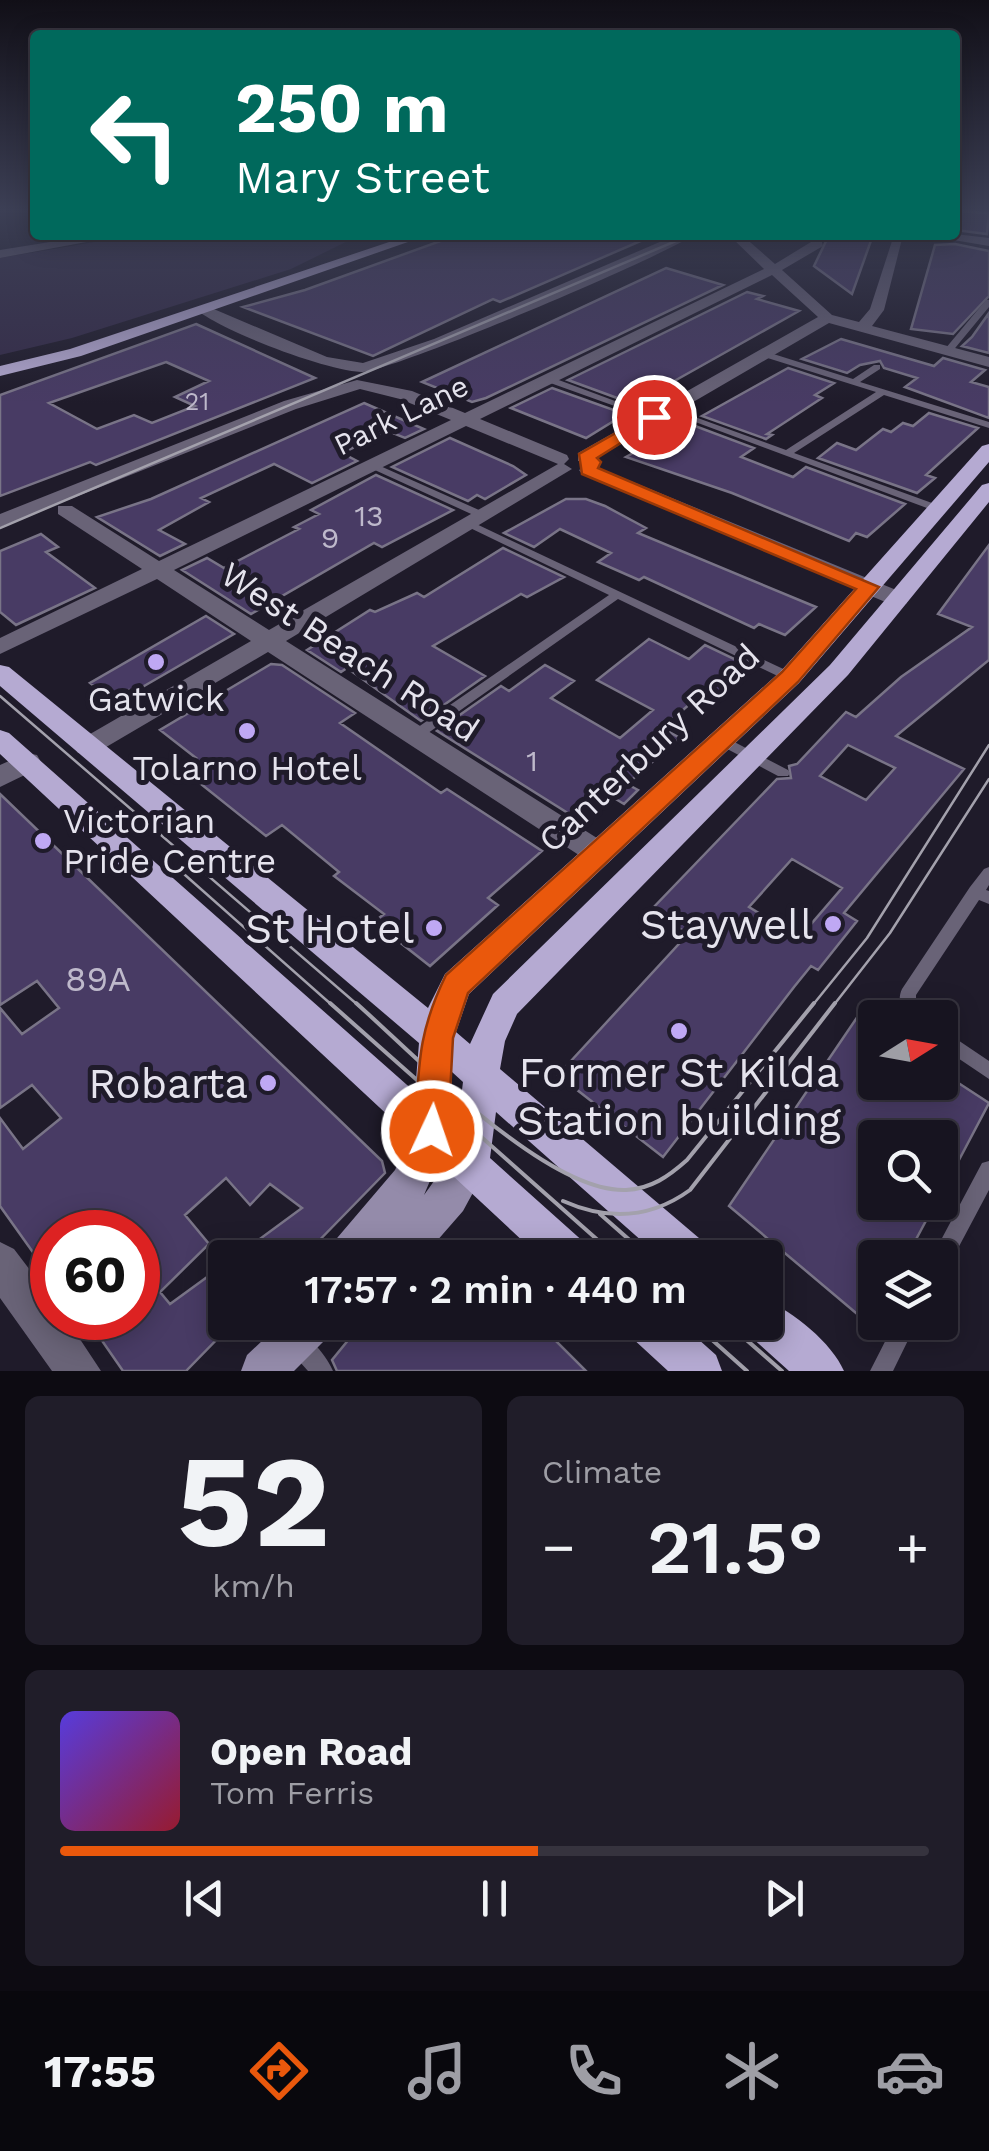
<!DOCTYPE html>
<meta charset="utf-8">
<style>
:root{--surface:#171420;--page:#201d29;--text:#f1f3f6;--muted:#9e9ea5;--line:#36333e;--accent:#ea580c}
body{margin:0;font-family:"Work Sans",sans-serif;background:var(--page);color:var(--text);height:100vh;display:flex;flex-direction:column;font-size:38px;white-space:nowrap}
*{box-sizing:border-box;margin:0}
p{font-size:32px;color:var(--muted)}
.icon{flex:none;width:55px;height:55px;fill:none;stroke:currentColor;stroke-width:2;stroke-linecap:round;stroke-linejoin:round}
.map{position:relative;height:1371px;overflow:hidden}
.details{display:flex;flex-direction:column;gap:25px;padding:25px;background:#0d0b12;flex:1}
.details>*{flex:none}
.top-card{position:absolute;left:30px;top:30px;width:930px;height:210px;border-radius:10px;box-shadow:0 5px 25px #0003,0 0 0 2px var(--line);background:#00695c;color:#fff;overflow:hidden}
.needle{width:65px;rotate:79deg}
.buttons{position:absolute;left:858px;top:1000px;display:grid;gap:20px}
.buttons a{display:grid;place-items:center;width:100px;height:100px;border-radius:10px;background:var(--surface);box-shadow:0 5px 25px #0003,0 0 0 2px var(--line);font-size:50px}
.speed{position:absolute;left:30px;top:1210px;display:flex;gap:20px;font-size:50px;font-weight:700;text-align:center}
.speed>*{display:grid;place-content:center;width:130px;height:130px;border-radius:50%;background:var(--surface);box-shadow:0 5px 25px #0003,0 0 0 2px var(--line);line-height:1}
.speed .limit{border:15px solid #d22;background:#fff;color:#111}
.pin{position:absolute;display:grid;place-items:center;width:85px;height:85px;color:#fff;margin:-42px;border:5px solid #fff;border-radius:50%;box-shadow:0 2px 10px #0007}
.me{position:absolute;width:110px;margin:-55px;rotate:3deg;stroke-linejoin:round;filter:drop-shadow(0 0 8px #0008)}
.turn{display:flex;align-items:center;gap:35px;height:210px;padding:0 40px;font-size:45px}
.turn .icon{width:130px;height:130px;stroke-width:2.5}
.turn b{display:block;font-size:70px;line-height:85px}
.big{font-size:75px;font-weight:600;line-height:1.1}
.details .widget{flex:1;display:flex;flex-direction:column;justify-content:center;gap:15px;min-width:0;padding:0 35px;border-radius:15px;background:var(--page)}
.details .dial{align-items:center;gap:0}
.dial b{font-size:130px;line-height:1}
.song{display:flex;align-items:center;gap:30px}
.cover{width:120px;height:120px;border-radius:15px;background:linear-gradient(135deg,hsl(250 70% 55%),hsl(350 70% 35%))}
.played{height:10px;border-radius:5px;background:linear-gradient(90deg,var(--accent) 55%,var(--line) 55%)}
.keys{display:flex;justify-content:space-around;direction:ltr}
.heat{display:flex;justify-content:space-between;align-items:center;font-size:55px;direction:ltr}
.details .tiles{flex:1;display:grid;gap:25px;grid-template-columns:1fr 1fr}
.widget:last-child{grid-column:span 2}
.trip{position:absolute;left:208px;top:1240px;width:575px;height:100px;border-radius:10px;background:var(--surface);box-shadow:0 5px 25px #0003,0 0 0 2px var(--line);font-weight:600;line-height:100px;text-align:center}
.dock{display:flex;height:160px;justify-content:space-around;align-items:center;background:#09080d;color:var(--muted)}
.dock .icon{width:70px;height:70px}
.dock .selected{color:var(--accent)}
.dock b{font-size:45px;color:var(--text)}
.map>svg:first-child{display:block}
.green{fill:#352c49}
.building{fill:#483b64;stroke:#797487;stroke-width:2.5;fill-rule:evenodd}
.lines{fill:none;stroke-linecap:round;stroke-linejoin:round}
.lane{fill:#696377;fill-rule:evenodd}
.street{fill:#696377;fill-rule:evenodd}
.secondary{fill:#948baa;fill-rule:evenodd}
.primary{fill:#b5aad2;fill-rule:evenodd}
.tram-far1{stroke:#a3a1ac;stroke-width:2.5}
.tram{stroke:#a3a1ac;stroke-width:4}
.route{fill:#ea580c;stroke:#983908;stroke-width:2.5}
.poi-dot{fill:#bfa8f4;stroke:#1f1b2a;stroke-width:4}
.labels{text-anchor:middle;dominant-baseline:central;stroke-width:10;stroke-linejoin:round;paint-order:stroke}
.far-number-label{font-size:25px;fill:#beb9cb}
.far-street-label{font-size:30px;fill:#e5e3ed;stroke:#1f1b2a}
.number-label{font-size:30px;fill:#beb9cb}
.street-label{font-size:35px;fill:#e5e3ed;stroke:#1f1b2a}
.poi-label{font-size:35px;fill:#e5e3ed;stroke:#1f1b2a}
.near-number-label{font-size:35px;fill:#beb9cb}
.near-poi-label{font-size:42px;fill:#e5e3ed;stroke:#1f1b2a;text-anchor:end}
</style>
<div class="map">
<svg width="989" height="1371" viewBox="0 0 989 1371">
<rect width="100%" height="100%" fill="#1f1b2a"/>
<!-- green -->
<path class="green" d="M136 235H360L291 269 72 338 0 355V258Z"/>
<!-- building -->
<path class="building" d="M955 211 989 213 987 234 955 230Z
M457 235 652 236 500 302 493 299 373 356 243 307 305 290Z
M829 235H873L852 294 814 266Z
M955 244 989 251V296L953 334 911 329 935 245Z
M666 268 723 285 486 398 472 402 422 382Z
M747 292 763 296 757 299 799 311 644 398 649 400 639 406 568 380Z
M989 313V353L962 346 972 337Z
M196 324 315 378 96 465 90 462 0 496V395ZM166 362 209 381 175 397 195 406 152 423 134 415 97 429 49 403Z
M841 339 934 366 943 358 985 370 971 382 989 387V418L905 387 917 378 884 368 880 361 860 365 847 373 802 359Z
M788 368 834 383 815 395 822 398 767 434 772 435 766 439 702 416Z
M552 388 625 414 586 438 511 408Z
M364 403 424 429 405 438 388 431 342 453 357 461 312 483 274 464 201 498 209 502 159 530 185 544 160 556 97 517 151 499Z
M929 413 978 428 926 475 935 478 917 493 818 458 837 443 856 450 883 429 891 432 903 423 913 426Z
M687 423 754 448 741 457 793 477 806 467 905 504 867 537 856 533 849 541 732 493 626 457Z
M450 438 513 466 526 475 485 499 477 495 468 501 392 467Z
M376 475 453 510 382 547 374 543 251 614 182 570 207 558 224 568 299 529 294 527 319 514 311 510Z
M566 499H586L605 506 646 528 638 533 816 607 785 635 759 624 754 628 644 577 639 580 598 562 611 553 560 529 534 547 504 533Z
M41 534 58 547 46 552 95 588 16 625 0 612V551Z
M989 545V660L896 736 964 769 844 913 857 921 818 970 811 966 794 987 663 1157 558 1075 688 934 651 910 777 779 791 778 789 766 797 764 846 712 856 717 901 677 972 627 938 614ZM848 745 895 768 866 800 820 776ZM792 859 842 888 799 938 749 907Z
M503 548 564 577 527 597 521 594 433 646 485 676 421 721 347 668 341 672 307 650 370 610 375 612 417 593 424 597Z
M206 616 234 634 132 693 129 690 110 698 90 683Z
M649 639 689 659 705 645 751 667 717 695 706 690 662 728 680 738 627 784 638 790 624 804 614 798 589 819 576 811 571 815 437 731 501 686 509 691 545 665 574 681 551 698 620 738 653 710 597 680Z
M271 664 282 665 355 713 340 723 441 793 447 789 542 851 488 898 498 905 430 966 374 922 384 914 334 876 339 872 282 825 266 836 181 768 196 758 160 730Z
M0 794 382 1161 385 1173 302 1258H234L302 1208 270 1184 250 1205 226 1178 185 1215 209 1244 160 1292 170 1304 225 1264V1331L186 1371H123L96 1332 101 1328 93 1318H138V1232L118 1216 100 1232H52V1279L0 1206V1118L23 1149 61 1118 32 1085 0 1108V1008L22 1034 59 1008 37 981 0 1005Z
M858 1016 875 1028V1082H940V1071L989 1103 940 1196V1138H875V1202H936L906 1258H875V1329L729 1206Z
M363 1322H537L586 1371H337L332 1360Z"/>
<g class="lines">
<!-- lane -->
<path class="lane" d="M986 300H989V307L951 353H945V349Z
M761 352H767L853 379 874 365H880V369L860 382 989 422V428L884 395 794 453 943 507V511H935L663 410 670 408 786 450 876 392 761 356Z
M542 376H548L658 417 651 419 542 380Z
M369 461 488 514 489 516 488 518H480L366 466V462Z
M470 521 794 674 796 677 794 680H786L618 599 421 738H411L409 735 411 732 609 595 466 526V522Z
M721 735 788 770 790 773 788 776H778L716 743 714 740Z
M989 867V885L986 890 989 891V904L979 900 916 995V1003L925 1018H907C901 1008 897 1000 902 989L970 887 984 869Z
M940 1028 989 1061V1079L940 1046Z
M989 1161V1190L947 1269 940 1272V1258H932L933 1255 982 1163Z
M895 1322H917L893 1371H870Z
M299 1333C313 1339 327 1357 333 1371H308L291 1352 288 1344 291 1336Z"/>
<!-- street -->
<path class="street" d="M955 234 989 238V246L924 235Z
M94 235H124L0 258V250Z
M676 235H693C665 256 389 373 361 372 324 370 224 332 197 310L209 307 327 357 363 363 434 339Z
M729 235H742L775 264 811 242 808 235H820L823 246 782 270 832 315 859 322 870 309 893 238 903 235 884 310 872 326 989 357V367L829 323 592 461H578V453L818 317 772 275 480 419 567 455 569 459 564 464 572 469 286 641 608 845 613 853 608 861 598 864 588 861 268 652 96 753H78L74 747 78 741 251 641 157 579 0 654V638L142 569 58 514V506H72L159 561 451 420 400 399 360 389 296 409 0 527V514L284 401 357 380 412 391 465 413 764 269ZM466 426 558 464 269 630 174 570Z
M589 464 906 594 909 599 906 604H890L582 474 579 470Z
M27 753 37 755 41 762 37 769 0 787V765Z
M0 1242 14 1249 52 1299V1318H66L101 1371H52L0 1298Z"/>
<!-- secondary -->
<path class="secondary" d="M432 1113 445 1118 451 1131 424 1195 455 1152 469 1146 483 1152 488 1165 463 1211 422 1258H326L332 1244 395 1170 419 1118Z
M282 1322H334L328 1337 294 1371H241L247 1355Z"/>
<!-- primary -->
<path class="primary" d="M410 235H428L81 356 0 376V366L70 349Z
M989 444V462L799 683 469 994 456 1032 470 1044 493 994 830 665 982 485 989 483V502L848 675 517 1014 505 1041 500 1069 706 1244 712 1258H661L496 1112 490 1158 586 1244 592 1258H541L0 754V730L9 733 415 1092 419 1043 0 686V665L9 667 428 1008 445 974 781 671 982 446ZM452 1072 463 1082 457 1129 451 1124Z
M765 1300C793 1311 832 1343 844 1371H789L750 1336 744 1322H765Z
M625 1322H679L716 1355 722 1371H668L631 1337Z"/>
<!-- tram-far1 -->
<path class="tram-far1" d="M0 528 690 235
M0 696 359 1006
M176 867 333 1006
M812 1006 867 938 989 745
M833 1006 890 933 989 779"/>
<!-- tram -->
<path class="tram" d="M330 1003 618 1258
M356 1003C416 1056 546 1193 626 1190 651 1189 669 1176 687 1160L814 1003
M563 1201C608 1221 650 1219 690 1190L835 1003
M600 1214 650 1258
M692 1322 747 1371
M726 1322 782 1371"/>
</g>
<!-- sky -->
<linearGradient id="sky" x2="0" y2="1"><stop stop-color="#110f17"/><stop offset="0.52" stop-color="#3c3f55"/><stop offset="1" stop-color="#3c3f55" stop-opacity="0"/></linearGradient>
<rect width="989" height="403" fill="url(#sky)"/>
<!-- route -->
<path class="route" d="M649 414 662 417 597 458 601 462 598 468 879 587 798 682 468 993 453 1038 448 1131 444 1142 432 1147 419 1142 415 1131C419 1067 417 1034 446 975L782 672 856 589 582 474 579 454Z"/>
<!-- markers -->
<g class="poi-dot">
<circle cx="156" cy="662" r="10"/>
<circle cx="247" cy="731" r="10"/>
<circle cx="43" cy="841" r="10"/>
<circle cx="833" cy="924" r="10"/>
<circle cx="434" cy="928" r="10"/>
<circle cx="679" cy="1031" r="10"/>
<circle cx="268" cy="1083" r="10"/>
</g>
<g class="labels">
<!-- far-number labels -->
<g class="far-number-label">
<text x="197" y="401">21</text>
</g>
<!-- far-street labels -->
<g class="far-street-label">
<text transform="translate(401 415) rotate(-26)">Park Lane</text>
</g>
<!-- number labels -->
<g class="number-label">
<text x="369" y="515">13</text>
<text x="330" y="537">9</text>
<text x="532" y="760">1</text>
</g>
<!-- street labels -->
<g class="street-label">
<text transform="translate(350 652) rotate(33)">West Beach Road</text>
<text transform="translate(649 748) rotate(-43)">Canterbury Road</text>
</g>
<!-- poi labels -->
<g class="poi-label">
<text x="156" y="699">Gatwick</text>
<text x="247" y="768">Tolarno Hotel</text>
<text x="63" y="821" text-anchor="start">Victorian<tspan x="63" dy="40">Pride Centre</tspan></text>
</g>
<!-- near-number labels -->
<g class="near-number-label">
<text x="98" y="979">89A</text>
</g>
<!-- near-poi labels -->
<g class="near-poi-label">
<text x="813" y="924">Staywell</text>
<text x="414" y="928">St Hotel</text>
<text x="679" y="1072" text-anchor="middle">Former St Kilda<tspan x="679" dy="48">Station building</tspan></text>
<text x="248" y="1083">Robarta</text>
</g>
</g>
</svg>
<div class="buttons">
<a><svg class="needle" viewBox="-14 -14 28 28"><path d="M0-13l5 13h-10z" fill="#e53935"/><path d="M0 13l5-13h-10z" fill="#9e9ea5"/></svg></a>
<a><svg class="icon" aria-label="search" viewBox="0 0 24 24"><circle cx="10" cy="10" r="6"/><path d="M15 15l6 6"/></svg></a>
<a><svg class="icon" aria-label="layers" viewBox="0 0 24 24"><path d="M12 4l9 5-9 5-9-5zM3 14l9 5 9-5"/></svg></a>
</div>
<div class="speed"><div class="limit">60</div></div>
<div class="pin" style="left:654px;top:417px;background:#d93025"><svg class="icon" aria-label="arrive" viewBox="0 0 24 24"><path d="M6 21V4h12l-3 4 3 4H6"/></svg></div>
<svg class="me" style="left:432px;top:1131px" viewBox="-20 -20 40 40"><circle r="17" fill="#ea580c" stroke="#fff" stroke-width="3"/><path d="M0-11L8 9 0 5-8 9z" fill="#fff"/></svg>
<div class="trip">17:57 · 2 min · 440 m</div>
<div class="top-card">
<div class="turn"><svg class="icon" aria-label="left" viewBox="0 0 24 24"><path d="M17 20v-9H6M10 6l-5 5 5 5"/></svg><div><b>250 m</b>Mary Street</div></div>
</div>
</div>
<section class="details">
<div class="tiles">
<div class="widget dial"><b>52</b><p>km/h</p></div>
<div class="widget"><p>Climate</p>
<div class="heat"><a>−</a><b class="big">21.5°</b><a>+</a></div>
</div>
<div class="widget">
<div class="song"><i class="cover"></i><div><b>Open Road</b><p>Tom Ferris</p></div></div>
<div class="played"></div>
<div class="keys"><svg class="icon" aria-label="previous" viewBox="0 0 24 24"><path d="M18 5L8 12l10 7zM5 5v14"/></svg><svg class="icon" aria-label="pause" viewBox="0 0 24 24"><path d="M8 5v14M16 5v14"/></svg><svg class="icon" aria-label="next" viewBox="0 0 24 24"><path d="M6 5l10 7-10 7zM19 5v14"/></svg></div>
</div>
</div>
</section>
<nav class="dock">
<b>17:55</b>
<svg class="icon selected" aria-label="directions" viewBox="0 0 24 24"><path d="M12 3l9 9-9 9-9-9zM9 14v-3h6M13 9l2 2-2 2"/></svg>
<svg class="icon" aria-label="music" viewBox="0 0 24 24"><path d="M9 18V5l10-2v13"/><circle cx="6" cy="18" r="3"/><circle cx="16" cy="16" r="3"/></svg>
<svg class="icon" aria-label="phone" viewBox="0 0 24 24"><path d="M5 4h4l2 5-3 2q2 4 5 5l2-3 5 2v4C11 20 4 13 5 4z"/></svg>
<svg class="icon" aria-label="climate" viewBox="0 0 24 24"><path d="M12 3v18M4 7l16 10M4 17L20 7"/></svg>
<svg class="icon" aria-label="car" viewBox="0 0 24 24"><path d="M5 17H2v-5l4-1 3-4h7l3 4 3 1v5h-3M9 17h6M6 11h13"/><circle cx="7" cy="17" r="2"/><circle cx="17" cy="17" r="2"/></svg>
</nav>
